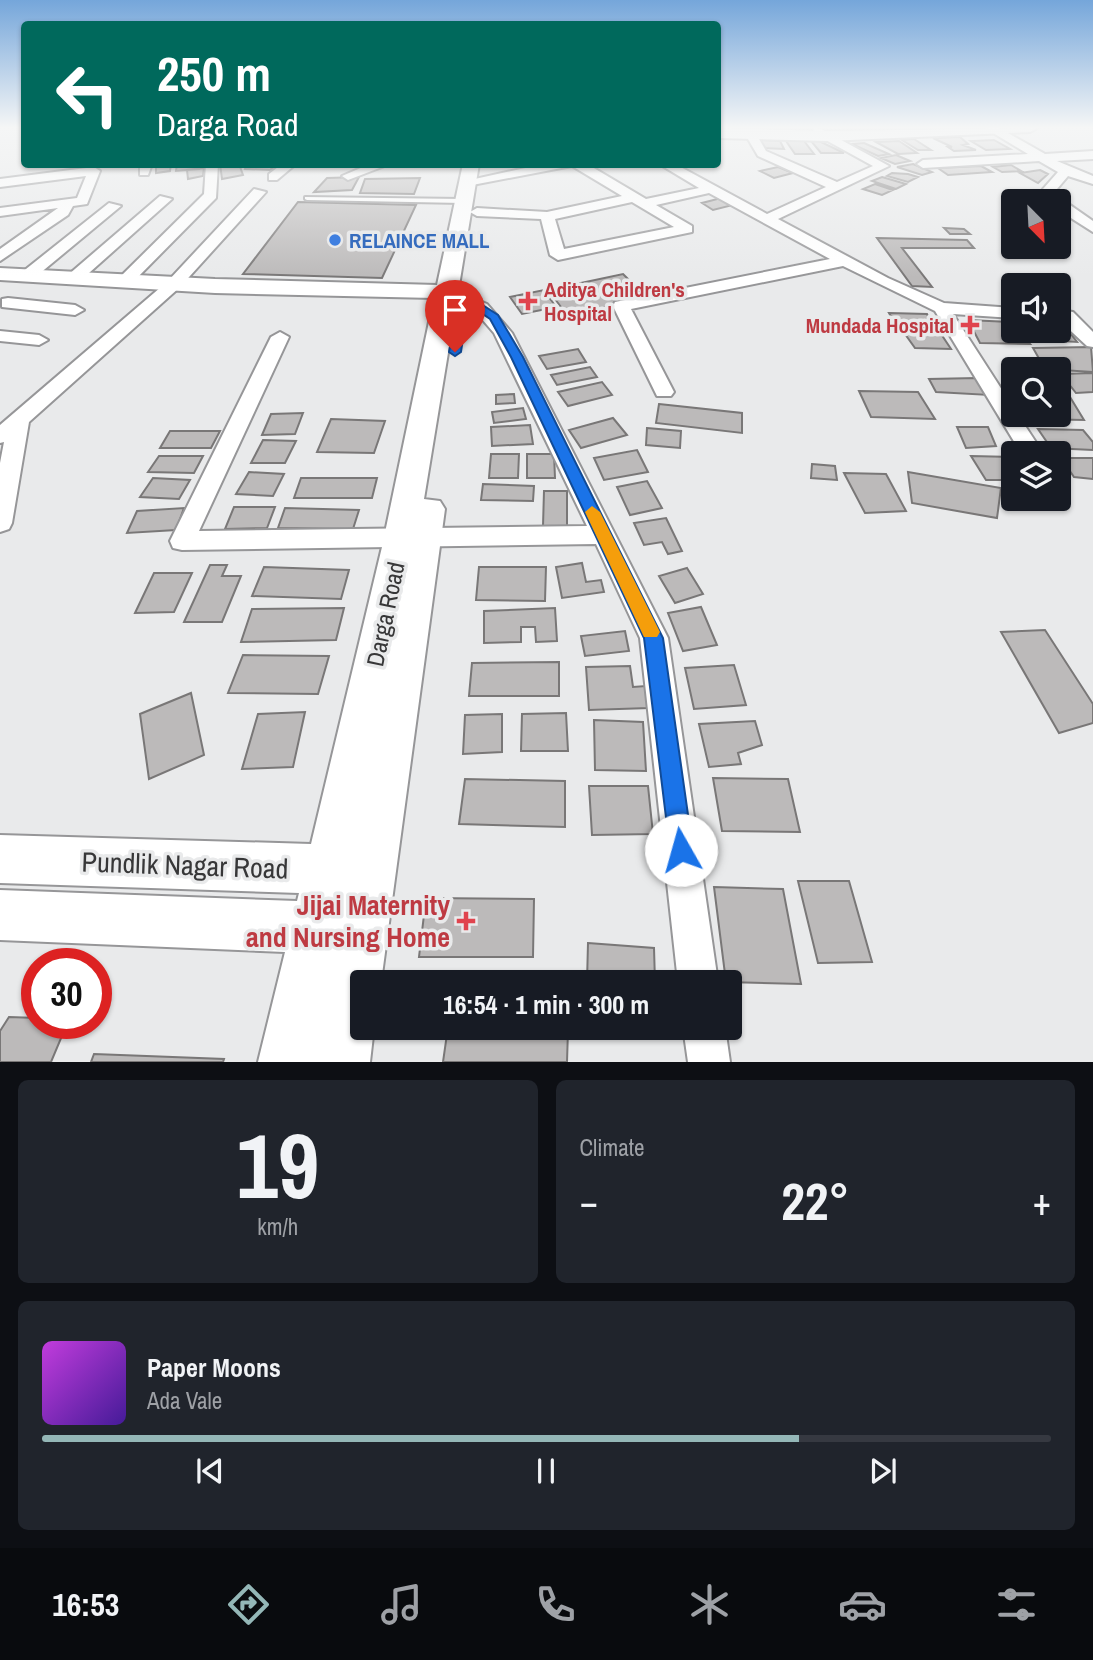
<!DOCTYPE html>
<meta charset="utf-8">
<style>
:root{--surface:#171b24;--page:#20242c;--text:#f1f3f6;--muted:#9ea1a6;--line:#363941;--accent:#94b7b7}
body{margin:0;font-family:"Archivo Narrow",sans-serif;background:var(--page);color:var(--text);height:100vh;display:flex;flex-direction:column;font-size:26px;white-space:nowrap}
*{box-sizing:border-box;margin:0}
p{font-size:23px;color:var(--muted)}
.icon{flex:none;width:38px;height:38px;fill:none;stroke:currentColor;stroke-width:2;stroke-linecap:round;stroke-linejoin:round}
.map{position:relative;height:1062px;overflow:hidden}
.sheet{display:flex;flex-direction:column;gap:18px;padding:18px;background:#0d0f14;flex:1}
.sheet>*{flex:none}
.banner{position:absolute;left:21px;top:21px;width:700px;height:147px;border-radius:7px;box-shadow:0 2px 5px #0004;background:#00695c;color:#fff;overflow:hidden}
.needle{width:46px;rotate:156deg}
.controls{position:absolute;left:1001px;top:189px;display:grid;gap:14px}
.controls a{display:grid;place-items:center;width:70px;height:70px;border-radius:7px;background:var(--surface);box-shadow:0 2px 5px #0004;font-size:35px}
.speed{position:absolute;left:21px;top:948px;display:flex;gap:14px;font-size:35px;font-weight:700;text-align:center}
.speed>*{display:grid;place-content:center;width:91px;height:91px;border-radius:50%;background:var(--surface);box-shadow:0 2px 5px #0004;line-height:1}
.speed .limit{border:10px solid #d22;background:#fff;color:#111}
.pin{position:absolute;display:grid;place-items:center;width:60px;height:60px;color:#fff;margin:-72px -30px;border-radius:50% 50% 50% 0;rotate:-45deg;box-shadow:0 0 7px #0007}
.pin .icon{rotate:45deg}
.me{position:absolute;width:77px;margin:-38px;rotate:353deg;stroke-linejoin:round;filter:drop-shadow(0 0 5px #0008)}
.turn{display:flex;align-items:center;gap:24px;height:147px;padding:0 21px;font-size:32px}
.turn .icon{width:91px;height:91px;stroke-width:2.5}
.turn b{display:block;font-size:49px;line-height:60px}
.big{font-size:52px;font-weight:700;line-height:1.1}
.sheet .widget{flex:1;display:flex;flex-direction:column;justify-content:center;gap:10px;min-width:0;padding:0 24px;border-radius:10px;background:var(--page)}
.sheet .dial{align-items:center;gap:0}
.dial b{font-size:91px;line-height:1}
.song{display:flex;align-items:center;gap:21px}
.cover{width:84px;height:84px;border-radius:10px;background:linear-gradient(135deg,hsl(290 70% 55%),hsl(260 70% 35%))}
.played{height:7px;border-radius:4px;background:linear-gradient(90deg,var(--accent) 75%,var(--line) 75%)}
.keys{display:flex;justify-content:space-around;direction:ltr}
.heat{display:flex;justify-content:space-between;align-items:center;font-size:38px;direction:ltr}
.sheet .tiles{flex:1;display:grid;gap:18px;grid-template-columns:1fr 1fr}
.widget:last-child{grid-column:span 2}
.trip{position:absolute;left:350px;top:970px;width:392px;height:70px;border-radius:7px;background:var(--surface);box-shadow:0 2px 5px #0004;font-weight:700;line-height:70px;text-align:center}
.tab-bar{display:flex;height:112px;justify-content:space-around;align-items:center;background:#090b0e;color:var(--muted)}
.tab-bar .icon{width:49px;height:49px}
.tab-bar .on{color:var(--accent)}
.tab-bar b{font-size:32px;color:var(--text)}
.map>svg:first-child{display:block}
.building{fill:#bcbaba;stroke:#797777;stroke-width:2}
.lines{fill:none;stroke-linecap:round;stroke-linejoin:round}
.lane-casing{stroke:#969698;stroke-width:4}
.street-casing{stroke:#969698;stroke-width:4}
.secondary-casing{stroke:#969698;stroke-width:4}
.lane{fill:#fff;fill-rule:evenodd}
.street{fill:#fff;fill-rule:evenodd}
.secondary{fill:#fff;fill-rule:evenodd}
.route{fill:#1a73e8;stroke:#114b97;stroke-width:2}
.slow{fill:#f59e0b}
.shop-dot{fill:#3f7fe0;stroke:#e9eaeb;stroke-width:2.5}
.health-dot{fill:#e0444e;stroke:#e9eaeb;stroke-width:2.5}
.labels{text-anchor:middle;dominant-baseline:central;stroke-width:7;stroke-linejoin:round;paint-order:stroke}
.far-shop-label{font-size:21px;font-weight:bold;fill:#366cbe;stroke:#e9eaeb;text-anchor:start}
.far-health-label{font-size:21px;font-weight:bold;fill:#be3a42;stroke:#e9eaeb;text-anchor:start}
.street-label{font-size:24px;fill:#373738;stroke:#e9eaeb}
.near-street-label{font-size:28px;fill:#373738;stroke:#e9eaeb}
.near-health-label{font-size:28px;font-weight:bold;fill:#be3a42;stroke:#e9eaeb;text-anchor:end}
</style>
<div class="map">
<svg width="1093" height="1062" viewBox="0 0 1093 1062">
<rect width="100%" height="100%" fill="#e9eaeb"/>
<!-- building -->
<path class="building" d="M960 137 968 144 963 145 976 150 954 151 948 147H952L933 138Z
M914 139 931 150H918L902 140Z
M760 140 780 141 784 149 763 148Z
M994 140 1010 149 986 150 971 141Z
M786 141H804L814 154H795Z
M811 141H819L844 153H821Z
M899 141 917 153 898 154 876 142Z
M864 143 889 154 878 156 852 144Z
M896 155 910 161 895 164 881 158Z
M156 164H171L170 171 156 173Z
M177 164H199V169L176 171Z
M220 164H239L243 175 222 179Z
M247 164H262L276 165 270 170 245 169Z
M913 164 932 172 922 175 897 167Z
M1011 165 1021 171 1002 172 993 167Z
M981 166 992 172 948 175 938 168Z
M778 167 793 173 774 178 760 171Z
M204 168 203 176 188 179 187 170Z
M1040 170 1048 174 1038 183 1020 173Z
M892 173 908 174 918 177 908 182 887 176Z
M359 177 352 190 314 192 327 178Z
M882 177 906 184 896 189 872 181Z
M420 178 414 194 360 193 365 179Z
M875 184 893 190 882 195 863 189Z
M721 198 733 205 713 210 702 203Z
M298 202 416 205 382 278 243 274Z
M944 228 964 229 970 234H950Z
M877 238 967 240 974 248H902L932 287 912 286Z
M623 274 647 298 568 316 548 290Z
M544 290 556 307 522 314 510 297Z
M889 313 927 314 933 327 898 328Z
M968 320 1010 322 1013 331H1018L1030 344 980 343Z
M1059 324 1064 325 1077 342 1042 340 1035 331H1059Z
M905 334H941L951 349 915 348Z
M1091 347 1093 372 1045 369 1033 348Z
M578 349 586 362 547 369 539 356Z
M590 367 597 377 557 385 551 375Z
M1093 373V392L1076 393 1061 374Z
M977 378 989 395 936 392 929 379Z
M602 382 612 395 568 406 558 392Z
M859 391 918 392 935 419 871 417Z
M514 394 515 403 496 404V395Z
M1059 397H1070L1084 420 1032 419 1029 415H1059Z
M659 404 742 413V433L656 423Z
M523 408 526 419 494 423 492 412Z
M303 413 295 434 262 435 271 414Z
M613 418 627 435 581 448 569 430Z
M331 419 385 421 374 453 317 452Z
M530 425 533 444 492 446 491 427Z
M957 427H988L996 446 966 448Z
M647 428 681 431 680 448 646 445Z
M1038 429 1083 430 1093 442V450L1051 448Z
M170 431H220L211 448H160Z
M263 440 296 441 285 463H251Z
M637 450 648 472 604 480 594 458Z
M491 454H519L518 478H489Z
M527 454H554L555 478H527Z
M159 456H203L194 473 148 472Z
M971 456 1013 457V480H986Z
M1061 458H1093V479L1074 477Z
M812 464 835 466 837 480 811 478Z
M249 472 284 474 273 496 236 494Z
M908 472 1001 488 997 518 912 503Z
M844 473 886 474 906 511 865 513Z
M153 478 190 480 179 499 140 497Z
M301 478H377L372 498H294Z
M647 481 662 508 630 515 617 487Z
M483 484 534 486 533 501 481 500Z
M544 491H567V526H543Z
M234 507H275L267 528 225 529Z
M184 508 176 530 127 533 137 511Z
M285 508 359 510 353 529 278 528Z
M666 518 682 551 668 554 662 542 644 545 634 523Z
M582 563 586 582 601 580 604 592 562 598 556 567Z
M210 565H227L222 576H241L222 622H184Z
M264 567 349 570 341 599 252 596Z
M479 567H546L545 601 476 600Z
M687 568 703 594 675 603 659 576Z
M154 573H192L174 612 135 613Z
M701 607 717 645 683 651 668 613Z
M344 608 336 640 241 642 252 609Z
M555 608 557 641 536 642 535 627H521V642L484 643V611Z
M1045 630 1093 704V723L1059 733 1001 632Z
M625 631 629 651 585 656 581 636Z
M243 655 329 656 318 694 228 693Z
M559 662V696H469L472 663Z
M734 665 746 705 694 709 685 668Z
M630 666 633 687 646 686 649 708 589 710 586 667Z
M191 693 204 755 149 779 140 714Z
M305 712 293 767 242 769 258 714Z
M566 713 568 751H521L522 714Z
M502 714V752L463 754 465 715Z
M594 720 643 722 646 771 595 770Z
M755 721 762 745 738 753 741 764 709 767 699 724Z
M713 778 788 779 800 832 722 831Z
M465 779 565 781V827L459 824Z
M589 786H648L653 834 592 835Z
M798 881H849L872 962 818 963Z
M714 887 783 889 801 984 726 982Z
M426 898 534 899 533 957H419Z
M588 943 654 948 655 982H587Z
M9 1017 37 1018V1024H67L51 1062H0V1031Z
M448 1027 568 1030 567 1062H443Z
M94 1054 224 1059 223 1062H91Z"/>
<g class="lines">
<!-- lane casing -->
<g class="lane-casing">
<path id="lane" d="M305 197 463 199 466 201 463 203 307 200 305 199Z"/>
</g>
<!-- street casing -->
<g class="street-casing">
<path id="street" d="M814 128 821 129 889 166 778 219 888 278 944 303 1013 308V318L953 314 1013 407V415H1018L1043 453H1021L935 311 843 266 631 309 674 392 671 396H657L613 306 615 302 830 259 709 193 656 205 692 226V232L558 260 550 255 541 219 477 216 470 212 477 208 547 212 622 196 572 166 467 186 461 182 544 164H587L646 199 699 188 659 164H675L767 214 826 187 758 156 745 134 747 132H755L766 151 837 182 873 166 813 133ZM632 202 674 227 564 249 555 219Z
M985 128H999L1045 154 1093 151V159L1057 161 1093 176V184L1068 176 1057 189 1070 205 1093 221V232L1060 211 1059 201H1053L1043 189 1058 172 1039 161 923 168 917 164 923 160 1028 154Z
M140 164H152L148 175H140Z
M206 164H218L216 198 131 284H119V278L204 194Z
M282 164H296L277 180H269V174Z
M370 164H390L348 180 342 176Z
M94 167 100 171 87 204 73 206 68 215 0 261V249L58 208 0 216V208L77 198 86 176 0 187V179Z
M254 189 266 192 180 287 29 422 12 523 9 529 0 532V463L4 442 0 443V425L168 281Z
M160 196 172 199 80 281H68V275Z
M109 203 121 206 33 279H21V273Z
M446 287 487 304 512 333 668 638 718 982H678L640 638 596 544 182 550 173 548 170 541 271 337 280 332 289 337 199 531 587 526 494 333 475 311 440 295V289Z
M8 298 75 305 84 310 75 315 2 307V299Z
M1059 310 1073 312 1093 332V347L1087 346 1059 320Z
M0 331 39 335 48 340 39 345 0 341Z
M683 1027H725L730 1062H688Z"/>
</g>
<!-- secondary casing -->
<g class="secondary-casing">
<path id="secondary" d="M718 128 827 131 1037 128 1030 132 827 141 718 138Z
M463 164H479L424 499 440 501 445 509 381 982H362V1027H374L370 1062H258L285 952 0 940V890L297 901 299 893 0 883V835L311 844 382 547 434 298 215 293 0 280V268L215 279 437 285Z"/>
</g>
<!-- lane -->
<use href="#lane" class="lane"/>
<!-- street -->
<use href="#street" class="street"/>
<!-- secondary -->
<use href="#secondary" class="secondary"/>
</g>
<!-- sky -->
<linearGradient id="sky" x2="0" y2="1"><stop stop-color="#75a6da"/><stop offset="0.46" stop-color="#f5f6f6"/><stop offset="1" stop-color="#f5f6f6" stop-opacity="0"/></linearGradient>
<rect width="1093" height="277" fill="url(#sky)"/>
<!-- route -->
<path class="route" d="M464 293 498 315 523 357 663 638 693 850 689 858 681 861 673 858 670 850 644 638 511 357 490 319 468 304 461 352 455 356 449 352 459 296Z"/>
<!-- slow -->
<path class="slow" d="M592 506 600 512 660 632 657 637H644L585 512Z"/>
<!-- markers -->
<circle class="shop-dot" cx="335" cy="240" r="7"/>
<g class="health-dot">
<path d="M524.5 290.5h7v7h7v7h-7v7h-7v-7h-7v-7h7z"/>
<path d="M966.5 314.5h7v7h7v7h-7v7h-7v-7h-7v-7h7z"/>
<path d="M462.5 910.5h7v7h7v7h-7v7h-7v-7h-7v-7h7z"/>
</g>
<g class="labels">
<!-- far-shop labels -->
<g class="far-shop-label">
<text x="349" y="240">RELAINCE MALL</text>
</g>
<!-- far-health labels -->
<g class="far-health-label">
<text x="544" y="289">Aditya Children's<tspan x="544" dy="24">Hospital</tspan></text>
<text x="954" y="325" text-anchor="end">Mundada Hospital</text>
</g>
<!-- street labels -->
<g class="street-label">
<text transform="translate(385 614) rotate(-78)">Darga Road</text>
</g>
<!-- near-street labels -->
<g class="near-street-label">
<text transform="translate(185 865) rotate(2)">Pundlik Nagar Road</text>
</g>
<!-- near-health labels -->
<g class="near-health-label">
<text x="450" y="905">Jijai Maternity<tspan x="450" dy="32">and Nursing Home</tspan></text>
</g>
</g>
</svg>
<div class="controls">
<a><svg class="needle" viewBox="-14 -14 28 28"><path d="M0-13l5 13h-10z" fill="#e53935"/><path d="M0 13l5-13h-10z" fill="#9ea1a6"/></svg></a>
<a><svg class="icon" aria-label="sound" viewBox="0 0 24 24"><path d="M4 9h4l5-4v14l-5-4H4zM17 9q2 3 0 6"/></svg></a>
<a><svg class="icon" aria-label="search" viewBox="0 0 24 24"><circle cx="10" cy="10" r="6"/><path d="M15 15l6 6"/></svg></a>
<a><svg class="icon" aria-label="layers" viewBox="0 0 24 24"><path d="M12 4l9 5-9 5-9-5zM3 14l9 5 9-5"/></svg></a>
</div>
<div class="speed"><div class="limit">30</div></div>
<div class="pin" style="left:455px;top:352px;background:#d93025"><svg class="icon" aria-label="arrive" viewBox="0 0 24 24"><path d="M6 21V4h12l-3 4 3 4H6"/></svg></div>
<svg class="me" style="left:681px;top:850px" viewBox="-20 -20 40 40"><circle r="19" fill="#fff"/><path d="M0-13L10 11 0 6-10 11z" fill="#1a73e8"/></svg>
<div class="trip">16:54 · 1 min · 300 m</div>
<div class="banner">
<div class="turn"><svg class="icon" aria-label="left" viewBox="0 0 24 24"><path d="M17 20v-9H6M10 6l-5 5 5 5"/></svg><div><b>250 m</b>Darga Road</div></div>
</div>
</div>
<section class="sheet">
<div class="tiles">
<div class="widget dial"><b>19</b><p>km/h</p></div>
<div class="widget"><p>Climate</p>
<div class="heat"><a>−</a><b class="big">22°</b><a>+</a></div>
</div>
<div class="widget">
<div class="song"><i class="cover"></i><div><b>Paper Moons</b><p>Ada Vale</p></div></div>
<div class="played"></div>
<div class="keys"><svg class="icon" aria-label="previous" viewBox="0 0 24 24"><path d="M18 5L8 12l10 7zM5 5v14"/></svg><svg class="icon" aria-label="pause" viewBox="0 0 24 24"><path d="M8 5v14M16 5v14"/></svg><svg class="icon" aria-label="next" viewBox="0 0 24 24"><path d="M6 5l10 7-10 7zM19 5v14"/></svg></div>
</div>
</div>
</section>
<nav class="tab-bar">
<b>16:53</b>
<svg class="icon on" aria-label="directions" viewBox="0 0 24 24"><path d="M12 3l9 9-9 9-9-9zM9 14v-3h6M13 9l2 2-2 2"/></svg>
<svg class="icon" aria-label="music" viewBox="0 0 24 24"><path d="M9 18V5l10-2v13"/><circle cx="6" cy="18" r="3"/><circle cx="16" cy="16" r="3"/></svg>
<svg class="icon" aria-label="phone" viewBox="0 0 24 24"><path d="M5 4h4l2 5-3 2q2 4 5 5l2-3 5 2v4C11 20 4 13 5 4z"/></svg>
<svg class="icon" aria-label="climate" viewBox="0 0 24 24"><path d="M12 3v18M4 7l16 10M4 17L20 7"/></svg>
<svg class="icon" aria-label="car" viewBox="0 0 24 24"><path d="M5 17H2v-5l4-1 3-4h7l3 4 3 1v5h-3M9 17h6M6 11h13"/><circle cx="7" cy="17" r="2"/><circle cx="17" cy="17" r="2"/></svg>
<svg class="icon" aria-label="filters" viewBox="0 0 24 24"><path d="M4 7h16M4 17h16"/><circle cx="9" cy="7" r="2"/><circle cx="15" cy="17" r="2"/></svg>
</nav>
